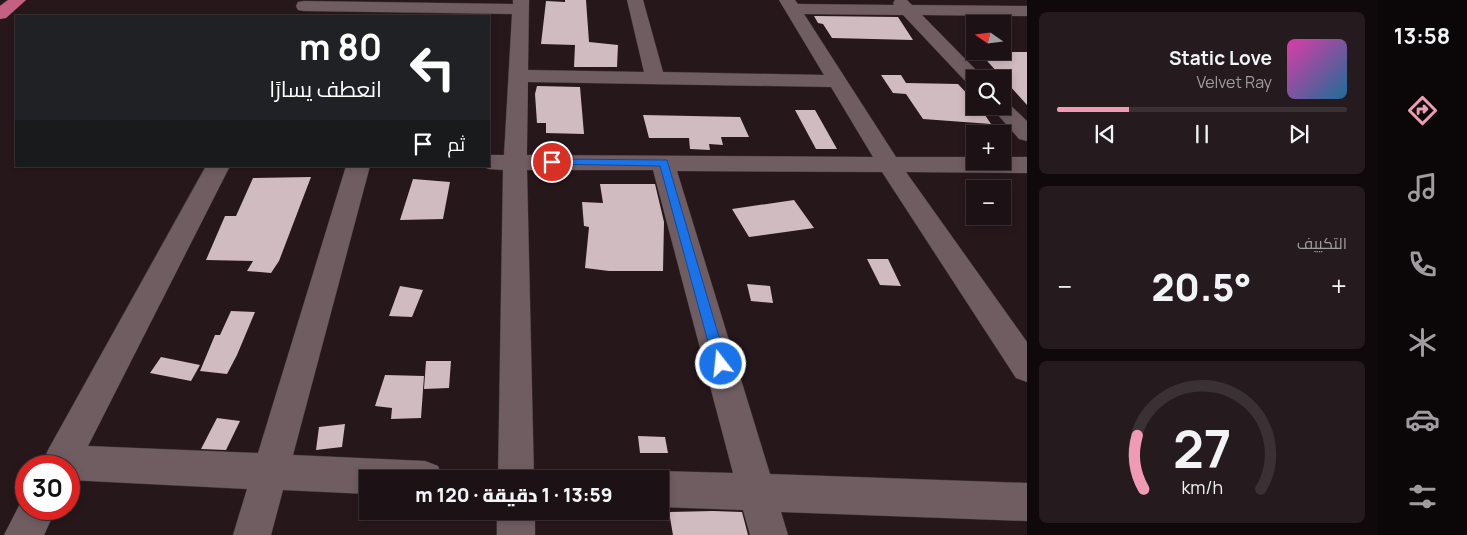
<!DOCTYPE html>
<html lang="ar">
<meta charset="utf-8">
<style>
:root{--surface:#1c1114;--page:#251a1d;--text:#f1f3f6;--muted:#a09da0;--line:#3a3134;--accent:#f19ab4}
body{margin:0;font-family:Manrope,Cairo,sans-serif;background:var(--page);color:var(--text);direction:rtl;height:100vh;display:flex;flex-direction:column;font-size:19px;white-space:nowrap}
*{box-sizing:border-box;margin:0}
p{font-size:16px;color:var(--muted)}
.icon{flex:none;width:28px;height:28px;fill:none;stroke:currentColor;stroke-width:2;stroke-linecap:round;stroke-linejoin:round}
.map{position:relative;flex:1;overflow:hidden;direction:ltr}
.drawer{display:flex;flex-direction:column;gap:12px;padding:12px;background:#0f090b;width:350px}
.drawer>*{flex:none}
.guide{position:absolute;left:15px;top:15px;width:475px;height:152px;border-radius:0px;box-shadow:0 2px 8px #0003,0 0 0 1px var(--line);direction:rtl;background:#202124;color:#fff;overflow:hidden}
.needle{width:32px;rotate:284deg}
.buttons{position:absolute;left:966px;top:15px;display:grid;gap:10px}
.buttons a{display:grid;place-items:center;width:45px;height:45px;border-radius:0px;background:var(--surface);box-shadow:0 2px 8px #0003,0 0 0 1px var(--line);font-size:25px}
.speed{position:absolute;left:15px;top:455px;display:flex;gap:10px;font-size:25px;font-weight:700;text-align:center}
.speed>*{display:grid;place-content:center;width:65px;height:65px;border-radius:50%;background:var(--surface);box-shadow:0 2px 8px #0003,0 0 0 1px var(--line);line-height:1}
.speed .limit{border:8px solid #d22;background:#fff;color:#111}
.pin{position:absolute;display:grid;place-items:center;width:42px;height:42px;color:#fff;margin:-21px;border:2px solid #fff;border-radius:50%;box-shadow:0 1px 5px #0007}
.me{position:absolute;width:55px;margin:-28px;rotate:344deg;stroke-linejoin:round;filter:drop-shadow(0 0 4px #0008)}
.turn{display:flex;align-items:center;gap:18px;height:105px;padding:0 25px;font-size:22px}
.turn .icon{width:65px;height:65px;stroke-width:2.5}
.turn b{display:block;font-size:35px;line-height:42px}
.then{display:flex;align-items:center;height:48px;padding:0 25px;background:#0003;gap:10px;font-size:19px}
.big{font-size:38px;font-weight:800;line-height:1.1}
.drawer .card{flex:1;display:flex;flex-direction:column;justify-content:center;gap:8px;min-width:0;padding:0 18px;border-radius:8px;background:var(--page)}
.drawer .dial{align-items:center;gap:0}
.dial svg{height:130px;overflow:visible;fill:none;stroke:var(--line);stroke-width:7;stroke-linecap:round;text-anchor:middle}
.dial text{fill:var(--text);stroke:none}
.song{display:flex;align-items:center;gap:15px}
.cover{width:60px;height:60px;border-radius:8px;background:linear-gradient(135deg,hsl(320 70% 55%),hsl(200 70% 35%))}
.played{height:5px;border-radius:2px;background:linear-gradient(90deg,var(--accent) 25%,var(--line) 25%)}
.keys{display:flex;justify-content:space-around;direction:ltr}
.heat{display:flex;justify-content:space-between;align-items:center;font-size:28px;direction:ltr}
.trip{position:absolute;left:359px;top:470px;width:310px;height:50px;border-radius:0px;background:var(--surface);box-shadow:0 2px 8px #0003,0 0 0 1px var(--line);font-weight:800;line-height:50px;text-align:center;direction:rtl}
main{display:flex;flex:1;min-height:0}
.tab-bar{display:flex;flex-direction:column;width:90px;justify-content:space-around;align-items:center;background:#0b0708;color:var(--muted)}
.tab-bar .icon{width:35px;height:35px}
.tab-bar .active{color:var(--accent)}
.tab-bar b{font-size:22px;color:var(--text)}
.map>svg:first-child{display:block}
.building{fill:#d0bbc0}
.lines{fill:none;stroke-linecap:round;stroke-linejoin:round}
.minor-casing{stroke:#3e3336;stroke-width:1}
.highway-casing{stroke:#3e3336;stroke-width:1}
.minor{fill:#705d62;fill-rule:evenodd}
.highway{fill:#c46182;fill-rule:evenodd}
.route{fill:#1a73e8;stroke:#114b97}
</style>
<main>
<nav class="tab-bar">
<b>13:58</b>
<svg class="icon active" aria-label="directions" viewBox="0 0 24 24"><path d="M12 3l9 9-9 9-9-9zM9 14v-3h6M13 9l2 2-2 2"/></svg>
<svg class="icon" aria-label="music" viewBox="0 0 24 24"><path d="M9 18V5l10-2v13"/><circle cx="6" cy="18" r="3"/><circle cx="16" cy="16" r="3"/></svg>
<svg class="icon" aria-label="phone" viewBox="0 0 24 24"><path d="M5 4h4l2 5-3 2q2 4 5 5l2-3 5 2v4C11 20 4 13 5 4z"/></svg>
<svg class="icon" aria-label="climate" viewBox="0 0 24 24"><path d="M12 3v18M4 7l16 10M4 17L20 7"/></svg>
<svg class="icon" aria-label="car" viewBox="0 0 24 24"><path d="M5 17H2v-5l4-1 3-4h7l3 4 3 1v5h-3M9 17h6M6 11h13"/><circle cx="7" cy="17" r="2"/><circle cx="17" cy="17" r="2"/></svg>
<svg class="icon" aria-label="filters" viewBox="0 0 24 24"><path d="M4 7h16M4 17h16"/><circle cx="9" cy="7" r="2"/><circle cx="15" cy="17" r="2"/></svg>
</nav>
<section class="drawer">
<div class="card">
<div class="song"><i class="cover"></i><div><b>Static Love</b><p>Velvet Ray</p></div></div>
<div class="played"></div>
<div class="keys"><svg class="icon" aria-label="previous" viewBox="0 0 24 24"><path d="M18 5L8 12l10 7zM5 5v14"/></svg><svg class="icon" aria-label="pause" viewBox="0 0 24 24"><path d="M8 5v14M16 5v14"/></svg><svg class="icon" aria-label="next" viewBox="0 0 24 24"><path d="M6 5l10 7-10 7zM19 5v14"/></svg></div>
</div>
<div class="card"><p>التكييف</p>
<div class="heat"><a>−</a><b class="big">20.5°</b><a>+</a></div>
</div>
<div class="card dial"><svg viewBox="0 0 100 80">
<path d="M14 69A42 42 0 1 1 86 69"/>
<path d="M14 69A42 42 0 0 1 10 36" stroke="#f19ab4"/>
<text x="50" y="56" font-size="32" font-weight="700">27</text>
<text x="50" y="72" font-size="11">km/h</text>
</svg></div>
</section>
<div class="map">
<svg width="1027" height="535" viewBox="0 0 1027 535">
<rect width="100%" height="100%" fill="#26171b"/>
<!-- building -->
<path class="building" d="M565 0H586L589 42 618 45 617 67H574L575 45 541 44 546 1 565 2Z
M814 16 898 17 913 40 832 38 823 24 818 23Z
M979 52H1027V105Z
M881 75H901L906 83 958 84 975 102V106H979L991 124 923 119 906 94 893 93Z
M537 86 580 87 584 134 546 133V123H537L535 94Z
M795 110H815L837 149H816Z
M643 115 740 117 749 137H721L723 145 709 144 710 150 690 149 689 138H649Z
M311 177 279 261 271 273 247 271 253 261 206 260 225 216H236L253 178Z
M413 179 450 182 443 219 400 220Z
M600 184H655L664 222 663 271H609L585 268 589 227 584 226 582 202 603 203Z
M794 200 814 228 749 237 732 209Z
M867 259H888L901 286 880 285Z
M747 284 770 286 773 303 751 301Z
M400 286 423 290 412 317 389 316Z
M231 311 255 312 237 355 227 374 200 371 215 335H220Z
M161 357 200 365 191 381 150 373Z
M426 361H451L449 388 424 389Z
M385 375 424 376 421 418 391 419 392 408 375 406Z
M217 418 240 421 226 450 201 449Z
M345 424 342 447 316 450 319 427Z
M638 436 665 437 668 453H640Z
M713 511 742 512 748 535H673L669 512Z"/>
<g class="lines">
<!-- minor casing -->
<g class="minor-casing">
<path id="minor" d="M513 0H529L528 70 644 72 627 0H643L663 72 824 75 779 0H795L798 4 894 5 893 3 895 0H907L912 5 1027 6V16L922 15 982 76 984 79H975V86L968 84 903 15 804 14 896 157H975V161H1002V157H1027V173L906 172 1027 342V382L1016 378 882 172 677 171 770 474 1027 483V521L781 512 788 535H750L743 510 660 507V479H646L647 476 660 471 733 473 653 170H527L534 479H498L503 170 489 169 480 166H489V155H504L512 14 304 11 298 10 296 6 298 2 304 1 513 4ZM528 82 831 87 873 157 527 155Z
M1002 100 1007 102 1027 121V141L1019 139 990 106H1002Z
M206 166H230L88 446 258 453 346 166H370L293 455 425 461 438 466 443 479H368V494L283 490 271 535H233L247 489 69 480V466H41L48 450Z
M26 495V509H56L44 535H4L24 496Z
M497 511H535V535H497Z"/>
</g>
<!-- highway casing -->
<g class="highway-casing">
<path id="highway" d="M8 0H26L6 18 0 19V6Z"/>
</g>
<!-- minor -->
<use href="#minor" class="minor"/>
<!-- highway -->
<use href="#highway" class="highway"/>
</g>
<!-- route -->
<path class="route" d="M552 159 667 160 727 364 725 368 721 370 716 368 714 364 660 166 549 164 547 162Z"/>
</svg>
<div class="buttons">
<a><svg class="needle" viewBox="-14 -14 28 28"><path d="M0-13l5 13h-10z" fill="#e53935"/><path d="M0 13l5-13h-10z" fill="#a09da0"/></svg></a>
<a><svg class="icon" aria-label="search" viewBox="0 0 24 24"><circle cx="10" cy="10" r="6"/><path d="M15 15l6 6"/></svg></a>
<a>+</a>
<a>−</a>
</div>
<div class="speed"><div class="limit">30</div></div>
<div class="pin" style="left:552px;top:162px;background:#d93025"><svg class="icon" aria-label="arrive" viewBox="0 0 24 24"><path d="M6 21V4h12l-3 4 3 4H6"/></svg></div>
<svg class="me" style="left:721px;top:364px" viewBox="-20 -20 40 40"><circle r="17" fill="#1a73e8" stroke="#fff" stroke-width="3"/><path d="M0-11L8 9 0 5-8 9z" fill="#fff"/></svg>
<div class="trip">13:59 · 1 دقيقة · 120 m</div>
<div class="guide">
<div class="turn"><svg class="icon" aria-label="left" viewBox="0 0 24 24"><path d="M17 20v-9H6M10 6l-5 5 5 5"/></svg><div><b>80 m</b>انعطف يسارًا</div></div>
<div class="then">ثم<svg class="icon" aria-label="arrive" viewBox="0 0 24 24"><path d="M6 21V4h12l-3 4 3 4H6"/></svg></div>
</div>
</div>
</main>
